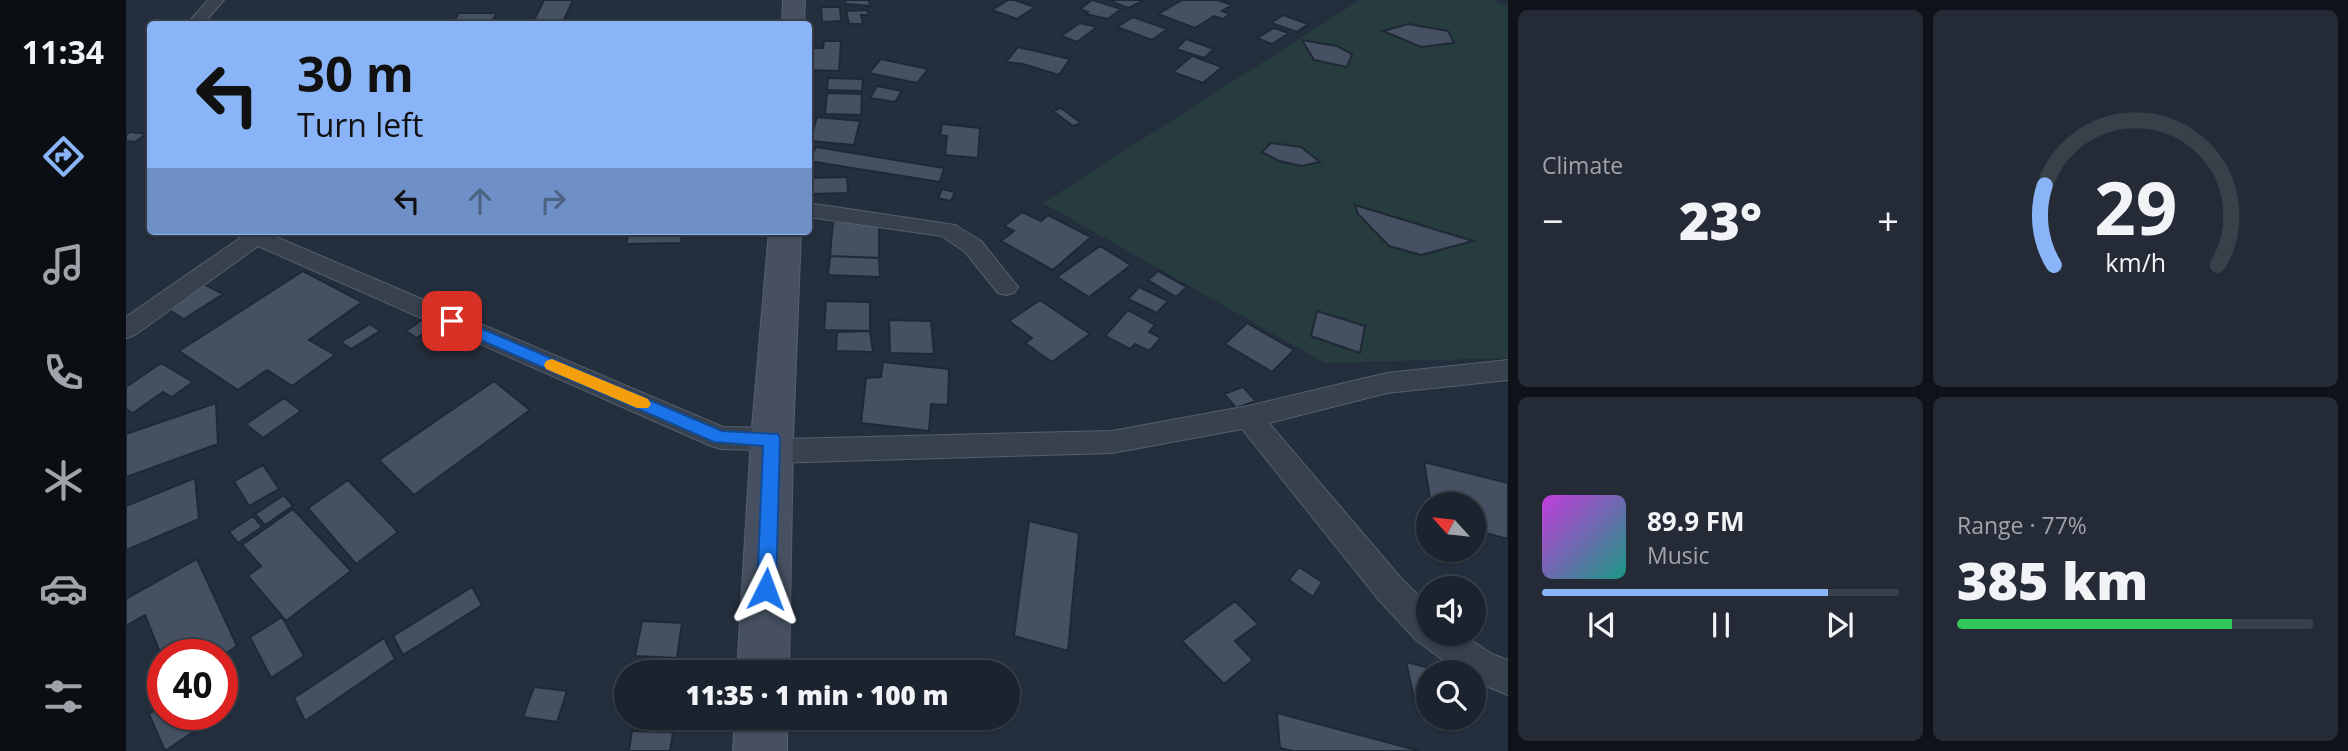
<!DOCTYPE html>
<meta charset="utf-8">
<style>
:root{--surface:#1b232e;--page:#242b36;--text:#f1f3f6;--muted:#a0a4aa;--line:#39404a;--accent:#8ab4f8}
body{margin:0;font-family:"Open Sans",sans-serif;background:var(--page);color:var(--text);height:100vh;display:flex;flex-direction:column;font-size:26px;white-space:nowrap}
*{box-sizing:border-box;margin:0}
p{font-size:23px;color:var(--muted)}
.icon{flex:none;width:38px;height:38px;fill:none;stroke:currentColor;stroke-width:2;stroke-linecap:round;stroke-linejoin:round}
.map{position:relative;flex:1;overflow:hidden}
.panel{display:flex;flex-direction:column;gap:10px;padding:10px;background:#0f1319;width:840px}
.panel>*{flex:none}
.guide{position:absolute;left:21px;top:21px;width:665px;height:214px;border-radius:7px;box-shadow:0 2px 5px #0004,0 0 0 2px var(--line);background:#8ab4f8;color:#111;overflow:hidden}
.needle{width:46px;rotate:297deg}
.fabs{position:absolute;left:1290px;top:492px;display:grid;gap:14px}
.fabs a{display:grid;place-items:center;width:70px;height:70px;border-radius:50%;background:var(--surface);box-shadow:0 2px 5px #0004,0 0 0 2px var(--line);font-size:35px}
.speed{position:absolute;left:21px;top:639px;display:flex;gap:14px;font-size:35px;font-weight:700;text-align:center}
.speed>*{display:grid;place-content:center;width:91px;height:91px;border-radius:50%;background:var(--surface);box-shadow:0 2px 5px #0004,0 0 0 2px var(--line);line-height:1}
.speed .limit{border:10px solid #d22;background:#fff;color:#111}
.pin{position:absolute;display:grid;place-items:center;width:60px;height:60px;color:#fff;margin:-30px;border-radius:14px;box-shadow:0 4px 10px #0006}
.me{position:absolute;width:77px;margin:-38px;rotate:3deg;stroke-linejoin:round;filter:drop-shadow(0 0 5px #0008)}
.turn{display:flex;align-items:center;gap:24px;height:147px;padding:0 35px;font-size:32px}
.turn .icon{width:91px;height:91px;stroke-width:2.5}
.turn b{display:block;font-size:49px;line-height:60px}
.lanes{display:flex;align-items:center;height:66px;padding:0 35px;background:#0003;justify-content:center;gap:35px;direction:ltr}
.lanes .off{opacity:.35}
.big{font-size:52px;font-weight:800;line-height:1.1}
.panel .card{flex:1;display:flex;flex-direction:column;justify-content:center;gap:10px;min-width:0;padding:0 24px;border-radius:10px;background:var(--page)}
.panel .dial{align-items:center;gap:0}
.dial svg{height:182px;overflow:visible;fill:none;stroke:var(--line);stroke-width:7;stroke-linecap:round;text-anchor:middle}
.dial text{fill:var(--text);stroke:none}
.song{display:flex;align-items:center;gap:21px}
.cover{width:84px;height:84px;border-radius:10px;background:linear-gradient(135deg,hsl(290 70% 55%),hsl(170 70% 35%))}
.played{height:7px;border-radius:4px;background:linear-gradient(90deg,var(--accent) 80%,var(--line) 80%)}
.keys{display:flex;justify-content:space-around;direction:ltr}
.heat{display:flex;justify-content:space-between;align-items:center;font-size:38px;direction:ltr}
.charge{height:10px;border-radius:5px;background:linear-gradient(90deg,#34c759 77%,var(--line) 0)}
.panel .tiles{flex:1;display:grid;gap:10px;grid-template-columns:repeat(2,1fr)}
.trip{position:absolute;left:488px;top:660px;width:406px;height:70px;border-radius:35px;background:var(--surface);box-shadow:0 2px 5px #0004,0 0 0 2px var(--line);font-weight:800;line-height:70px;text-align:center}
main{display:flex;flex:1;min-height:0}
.dock{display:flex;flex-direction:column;width:126px;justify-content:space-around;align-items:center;background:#0b0e12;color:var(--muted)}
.dock .icon{width:49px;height:49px}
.dock .selected{color:var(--accent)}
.dock b{font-size:32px;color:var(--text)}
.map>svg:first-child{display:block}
.green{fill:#263c3f}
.building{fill:#455162;stroke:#1f2835;stroke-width:2}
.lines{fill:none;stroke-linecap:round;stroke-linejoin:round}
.street-casing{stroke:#565f6c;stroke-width:2}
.secondary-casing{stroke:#565f6c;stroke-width:2}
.street{fill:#38414e;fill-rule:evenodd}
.secondary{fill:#465061;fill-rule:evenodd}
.route{fill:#1a73e8;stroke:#114b97;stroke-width:2}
.slow{fill:#f59e0b}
</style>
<main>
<nav class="dock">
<b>11:34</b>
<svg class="icon selected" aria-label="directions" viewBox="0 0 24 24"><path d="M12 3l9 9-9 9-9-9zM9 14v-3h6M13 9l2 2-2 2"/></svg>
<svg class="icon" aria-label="music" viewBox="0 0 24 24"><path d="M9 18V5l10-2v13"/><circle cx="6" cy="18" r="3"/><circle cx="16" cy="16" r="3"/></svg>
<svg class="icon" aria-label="phone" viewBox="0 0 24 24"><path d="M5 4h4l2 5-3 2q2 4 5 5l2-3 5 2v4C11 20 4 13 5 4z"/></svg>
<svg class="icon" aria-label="climate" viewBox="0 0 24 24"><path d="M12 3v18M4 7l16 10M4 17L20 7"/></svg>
<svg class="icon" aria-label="car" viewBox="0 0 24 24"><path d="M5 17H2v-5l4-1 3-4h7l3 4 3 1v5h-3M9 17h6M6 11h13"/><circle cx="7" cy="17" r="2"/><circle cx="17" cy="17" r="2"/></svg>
<svg class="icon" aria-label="filters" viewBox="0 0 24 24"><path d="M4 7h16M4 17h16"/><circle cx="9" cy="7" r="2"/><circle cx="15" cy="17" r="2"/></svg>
</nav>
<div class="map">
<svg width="1382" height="751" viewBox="0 0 1382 751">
<rect width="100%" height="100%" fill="#242f3e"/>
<!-- green -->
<path class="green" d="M1234 0H1366L1382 6V358L1199 363 917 203Z"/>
<!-- building -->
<path class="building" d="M418 0H447L436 24H406Z
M719 0H743L744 6 720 4Z
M882 0H888L909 7 891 19 866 10Z
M966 0H967L995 9 982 19 959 14 962 12 954 9Z
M982 0H1019L1002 8Z
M1056 0H1092L1106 5 1096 11 1104 14 1097 19 1088 16 1069 28 1032 14Z
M695 7H714L715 21 696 22Z
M741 10 743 15H735L737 24H723L720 11Z
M333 13H371L364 24H326Z
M1157 15 1182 24 1171 32 1145 23Z
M1007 17 1041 29 1026 40 991 27Z
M954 23 971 27 951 42 935 36Z
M1282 24 1322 31 1328 43 1295 47 1257 31Z
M1148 28 1163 33 1146 44 1131 38Z
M1060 39 1088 49 1078 58 1050 49Z
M1176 40 1211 46 1226 54 1221 67 1188 60Z
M698 41H715L713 71 684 70 687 48H697Z
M892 47 944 59 933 75 897 64 880 62Z
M1066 56 1096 67 1077 83 1047 72Z
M755 59 802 69 791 83 743 73Z
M702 78 737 79 736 91 701 90Z
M751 86 776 91 769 102 744 98Z
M701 93 736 94 735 115 699 114Z
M935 108 955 123 947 126 927 111Z
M691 117 734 121 728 145 684 141Z
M816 124 854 128 852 158 819 155 821 136 814 135Z
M4 132 20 134 9 142 0 141V135Z
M1145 143 1175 147 1194 162 1176 166 1153 161 1136 152Z
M690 147 818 168 814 182 683 161Z
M721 177 722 193 683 194 682 178Z
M816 189 829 192 825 201 812 198Z
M1229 205 1347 241 1295 255 1263 246 1232 214Z
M896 212 915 221 922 215 965 237 927 270 875 241 888 231 878 226Z
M707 221 753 223V258L704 256Z
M503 231H556L555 243 500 244Z
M974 246 1005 265 963 297 931 277Z
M704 256 753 258 754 277 702 275Z
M177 271 236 302 183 340 209 355 166 386 141 370 112 390 53 351Z
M1032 271 1061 287 1050 297 1022 280Z
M76 283 97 294 58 319 38 307Z
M1013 287 1042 301 1031 313 1002 299Z
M914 300 964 334 926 362 899 343 906 338 883 321Z
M700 301 744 302V331L698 330Z
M1002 310 1029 325 1023 332 1035 338 1023 351 1009 344 1004 349 979 336Z
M1191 311 1239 326 1234 353 1185 336Z
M297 319 308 326 291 338 280 331Z
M763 320 805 321 808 354 764 353Z
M1121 323 1168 350 1146 372 1099 344Z
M244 324 254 331 225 349 215 342Z
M744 331 747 352 710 351 711 332Z
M757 362 823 369 822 405 805 404 803 431 735 423 740 378 755 377Z
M35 363 67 382 46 397 37 392 7 413 0 409V387Z
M368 381 404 410 288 495 253 460Z
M1117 387 1130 401 1110 408 1098 394Z
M158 398 175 411 137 438 120 424Z
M90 403 92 444 0 477V434Z
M1298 462 1382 483V539L1348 530V504H1305Z
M137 465 153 489 123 506 108 481Z
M69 478 73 519 0 550V506Z
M222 480 272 532 230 564 182 508Z
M158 495 167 506 139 525 129 514Z
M167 509 225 571 160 621 122 576 135 566 116 545Z
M127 516 136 527 112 543 103 532Z
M903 521 953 533 942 651 888 636Z
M71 559 111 646 96 656 37 654V660L19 615 0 626V599Z
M1173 567 1196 582 1187 597 1163 580Z
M346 587 356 605 277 655 267 636Z
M1109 601 1132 624 1109 641 1127 660 1098 684 1056 641Z
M156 617 178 656 145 678 124 637Z
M516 621 556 623 551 658 509 656Z
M258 638 269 659 179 721 168 698Z
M1280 662 1308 669 1309 672H1302V716L1292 714Z
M515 666 550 667V672H513Z
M408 687 441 691 431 722 397 717Z
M37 705V714H67L73 728 39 751 23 714Z
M1151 713 1294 751H1167L1154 748Z
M506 731 547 732 544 751H503Z"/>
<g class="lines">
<!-- street casing -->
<g class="street-casing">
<path id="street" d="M82 0H98L77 24H61Z
M682 203 829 225 855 241 892 287 888 293 880 295 872 293 839 252 816 236 682 217Z
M106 231H136L597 427 646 428 656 431 660 439 986 431 1122 406 1261 373 1382 360V380L1261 393 1143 423 1274 577 1302 605V634H1336L1366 654 1382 660V695L1348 681V672H1333L1290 640 1252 599 1116 429 986 453 646 463 636 459 632 450 595 449 585 446 132 246 9 335 0 338V317L114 238Z"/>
</g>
<!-- secondary casing -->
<g class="secondary-casing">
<path id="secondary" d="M657 0H679L678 24H656Z
M643 231H675L667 439 663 672H611L625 439Z
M609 718H661V751H607Z"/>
</g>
<!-- street -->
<use href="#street" class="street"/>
<!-- secondary -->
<use href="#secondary" class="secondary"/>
</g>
<!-- route -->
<path class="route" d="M326 316 596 431 652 434 654 439 650 589 647 596 640 598 634 596 631 589 637 446 588 442 320 325 318 321 320 318Z"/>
<!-- slow -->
<path class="slow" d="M426 359 522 399 525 404 522 408H511L420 369 418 365 420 361Z"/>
</svg>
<div class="fabs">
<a><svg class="needle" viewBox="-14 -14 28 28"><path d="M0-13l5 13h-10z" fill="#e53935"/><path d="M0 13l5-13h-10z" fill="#a0a4aa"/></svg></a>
<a><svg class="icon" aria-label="sound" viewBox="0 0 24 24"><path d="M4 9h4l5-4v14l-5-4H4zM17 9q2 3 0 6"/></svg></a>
<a><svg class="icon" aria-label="search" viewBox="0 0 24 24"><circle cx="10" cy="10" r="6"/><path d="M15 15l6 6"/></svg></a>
</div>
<div class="speed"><div class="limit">40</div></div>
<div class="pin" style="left:326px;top:321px;background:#d93025"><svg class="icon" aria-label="arrive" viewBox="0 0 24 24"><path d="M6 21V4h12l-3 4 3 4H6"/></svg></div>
<svg class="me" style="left:640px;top:589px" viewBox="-20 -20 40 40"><path d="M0-17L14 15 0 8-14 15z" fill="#1a73e8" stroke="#fff" stroke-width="4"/></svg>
<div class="trip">11:35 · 1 min · 100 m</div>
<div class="guide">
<div class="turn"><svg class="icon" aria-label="left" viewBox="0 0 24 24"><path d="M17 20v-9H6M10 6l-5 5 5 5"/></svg><div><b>30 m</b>Turn left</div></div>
<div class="lanes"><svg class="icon" aria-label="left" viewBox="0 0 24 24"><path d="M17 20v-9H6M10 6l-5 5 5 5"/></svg><svg class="icon off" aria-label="ahead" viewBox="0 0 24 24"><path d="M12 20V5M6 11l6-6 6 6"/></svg><svg class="icon off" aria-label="right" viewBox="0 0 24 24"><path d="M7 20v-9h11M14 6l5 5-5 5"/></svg></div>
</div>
</div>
<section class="panel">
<div class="tiles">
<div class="card"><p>Climate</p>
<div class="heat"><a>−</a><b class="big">23°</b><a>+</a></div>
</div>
<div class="card dial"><svg viewBox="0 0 100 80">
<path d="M14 69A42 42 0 1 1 86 69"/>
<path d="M14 69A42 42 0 0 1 10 34" stroke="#8ab4f8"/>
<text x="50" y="56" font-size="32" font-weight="700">29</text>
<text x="50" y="72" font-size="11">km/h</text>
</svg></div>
<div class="card">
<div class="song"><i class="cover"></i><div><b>89.9 FM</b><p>Music</p></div></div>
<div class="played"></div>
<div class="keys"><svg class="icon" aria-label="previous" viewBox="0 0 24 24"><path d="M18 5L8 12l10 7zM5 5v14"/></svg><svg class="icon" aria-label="pause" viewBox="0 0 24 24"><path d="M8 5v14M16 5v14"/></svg><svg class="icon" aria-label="next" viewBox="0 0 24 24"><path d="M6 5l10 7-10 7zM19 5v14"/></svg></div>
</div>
<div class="card"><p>Range · 77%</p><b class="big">385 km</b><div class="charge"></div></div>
</div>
</section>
</main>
